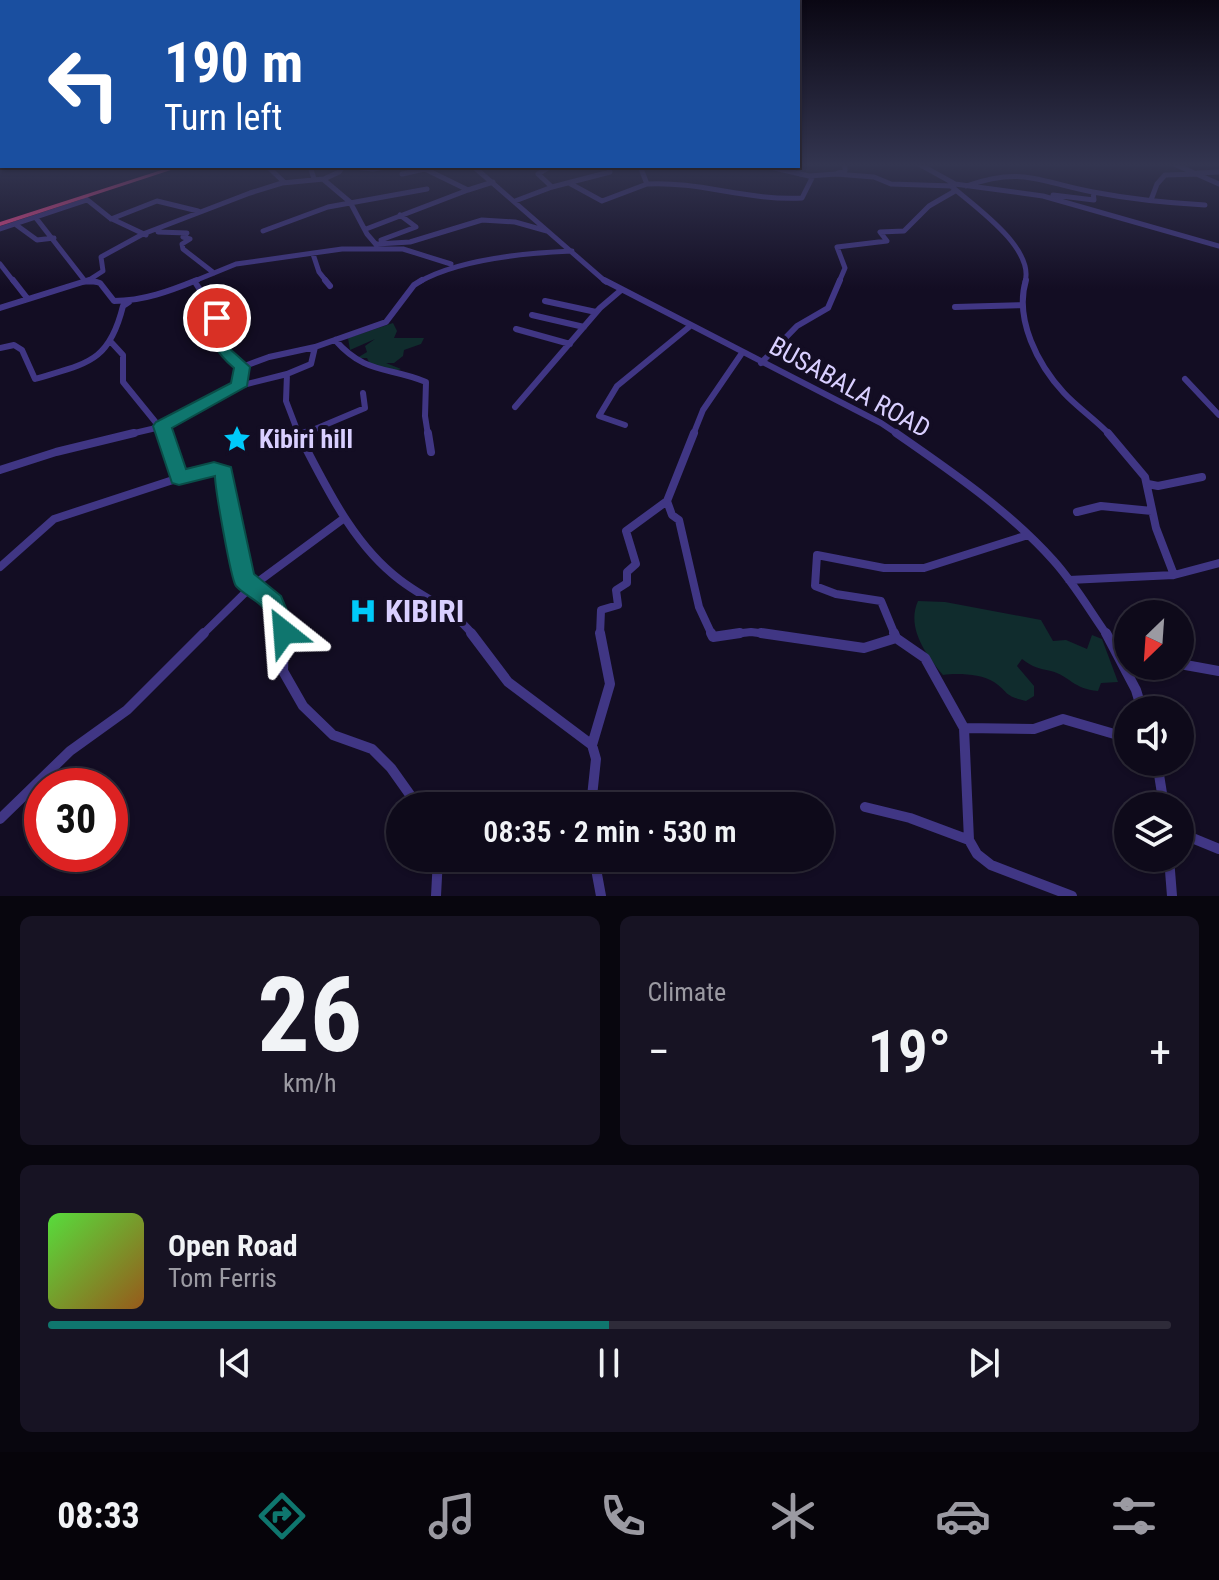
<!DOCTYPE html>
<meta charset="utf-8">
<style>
:root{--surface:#0e0a1a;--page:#171323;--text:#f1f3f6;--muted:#9b9aa2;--line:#2e2b39;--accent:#0f766e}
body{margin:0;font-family:"Roboto Condensed",sans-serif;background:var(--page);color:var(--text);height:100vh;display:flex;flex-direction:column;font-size:30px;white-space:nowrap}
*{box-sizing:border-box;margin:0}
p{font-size:26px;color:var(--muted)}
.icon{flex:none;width:44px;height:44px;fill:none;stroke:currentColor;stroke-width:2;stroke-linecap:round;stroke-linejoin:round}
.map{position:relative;height:896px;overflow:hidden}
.details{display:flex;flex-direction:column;gap:20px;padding:20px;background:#08060e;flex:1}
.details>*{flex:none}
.guide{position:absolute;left:0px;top:0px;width:800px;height:168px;box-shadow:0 2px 6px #0004,0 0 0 2px var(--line);background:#1a4fa0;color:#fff;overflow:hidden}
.needle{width:52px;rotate:205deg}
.controls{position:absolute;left:1114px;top:600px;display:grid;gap:16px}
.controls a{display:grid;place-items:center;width:80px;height:80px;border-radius:50%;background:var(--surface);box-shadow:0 2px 6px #0004,0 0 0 2px var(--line);font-size:40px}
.speed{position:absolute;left:24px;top:768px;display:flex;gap:16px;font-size:40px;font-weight:700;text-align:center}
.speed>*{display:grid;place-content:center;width:104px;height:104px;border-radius:50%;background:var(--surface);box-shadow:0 2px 6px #0004,0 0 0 2px var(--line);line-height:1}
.speed .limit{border:12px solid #d22;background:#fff;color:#111}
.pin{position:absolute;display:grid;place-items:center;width:68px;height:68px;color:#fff;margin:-34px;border:4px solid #fff;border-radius:50%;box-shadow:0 2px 8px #0007}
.me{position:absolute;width:88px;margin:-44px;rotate:332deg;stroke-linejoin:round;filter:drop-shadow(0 0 6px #0008)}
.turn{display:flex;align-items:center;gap:28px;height:168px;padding:0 32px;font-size:36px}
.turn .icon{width:104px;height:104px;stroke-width:2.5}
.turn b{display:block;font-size:56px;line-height:68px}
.big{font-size:60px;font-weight:600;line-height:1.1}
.details .tile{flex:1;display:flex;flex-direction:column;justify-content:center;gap:12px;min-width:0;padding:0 28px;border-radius:12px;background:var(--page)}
.details .dial{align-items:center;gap:0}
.dial b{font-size:104px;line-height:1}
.song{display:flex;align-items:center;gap:24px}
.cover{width:96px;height:96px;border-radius:12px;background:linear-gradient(135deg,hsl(110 70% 55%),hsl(30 70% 35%))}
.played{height:8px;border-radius:4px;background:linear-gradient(90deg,var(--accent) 50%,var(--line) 50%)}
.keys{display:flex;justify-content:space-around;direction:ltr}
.heat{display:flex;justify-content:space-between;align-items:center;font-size:44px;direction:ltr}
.details .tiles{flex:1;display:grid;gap:20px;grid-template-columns:1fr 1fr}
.tile:last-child{grid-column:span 2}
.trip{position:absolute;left:386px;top:792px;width:448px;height:80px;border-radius:40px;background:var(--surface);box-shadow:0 2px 6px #0004,0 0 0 2px var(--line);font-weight:600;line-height:80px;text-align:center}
.menu{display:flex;height:128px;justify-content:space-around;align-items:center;background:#06040a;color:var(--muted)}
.menu .icon{width:56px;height:56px}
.menu .active{color:var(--accent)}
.menu b{font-size:36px;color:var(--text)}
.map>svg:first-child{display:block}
.green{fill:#102c2d}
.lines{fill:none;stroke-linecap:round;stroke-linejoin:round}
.minor-far3{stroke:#403684;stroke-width:5}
.minor-far2{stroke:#403684;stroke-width:6}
.minor-far1{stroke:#403684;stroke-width:8}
.minor{stroke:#403684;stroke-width:10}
.highway{fill:#ff4a90;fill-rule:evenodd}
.route{fill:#0f766e;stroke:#0a4d48;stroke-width:2}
.labels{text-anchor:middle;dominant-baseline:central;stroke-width:8;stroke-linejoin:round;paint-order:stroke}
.street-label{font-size:26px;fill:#d9cfff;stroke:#130d23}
.poi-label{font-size:26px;font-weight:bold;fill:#d9cfff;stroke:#130d23;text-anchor:start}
.near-poi-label{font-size:32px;font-weight:bold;fill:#d9cfff;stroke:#130d23;text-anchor:start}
</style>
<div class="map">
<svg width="1219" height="896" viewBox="0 0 1219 896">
<rect width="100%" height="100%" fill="#130d23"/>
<!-- green -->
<path class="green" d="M393 323 397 331 394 338H424L421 344 404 350 403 356 394 363H386L401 369 393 372 370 364 367 358H357L367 352 365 346 375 339 350 350 348 338Z
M918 601 945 602 1041 620 1053 641 1066 640 1087 649 1092 635 1102 639 1118 682 1101 683 1098 691C1073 689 1070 676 1051 671 1038 668 1034 668 1022 659L1017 666 1034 686V696L1026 701C1002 695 1010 693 994 682 981 674 958 673 943 675 926 655 906 628 918 601Z"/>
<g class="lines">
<!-- minor-far3 -->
<path class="minor-far3" d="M919 164 955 184 1043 196 1219 246
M1174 164 1219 184
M267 166 284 182
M310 166 314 179
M343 166 373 169 391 166
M473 166 606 282
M551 166 538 174 552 187
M640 166 647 184C699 181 749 201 802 198L813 176
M659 166H689
M766 166 809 176 836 174 874 177 891 184 953 186
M425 169 468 190 493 182
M838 173 845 171V164
M1197 173 1219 172
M402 174 438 166
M324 180 350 202 367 234 379 248
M569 183 602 201 647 184
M951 186C974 206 1035 248 1025 282
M966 186C1023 166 1039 182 1093 192 1130 199 1168 203 1205 205
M1053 195 1094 200 1093 192
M85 198 110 218 146 235
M1151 200 1157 184 1165 175 1198 174
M515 201 552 187 610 172 607 166
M36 218 85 281
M111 219 157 201 198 211
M15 224 37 240 54 238
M0 229 87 200
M366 229 468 190
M263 231 328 207 427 189
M158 232 187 233 183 237 190 239 182 244 183 249 214 273
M381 240 416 227 400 215
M377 244 410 242 482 220 515 222 547 231
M313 254 319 272 327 282
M0 264 14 282
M89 280 103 271 101 257 143 234 250 193 282 183 324 179 339 172 343 166
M82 282H97
M192 282 236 264 342 249H403L451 264
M419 282C459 259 525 253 572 251
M839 282 845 268 837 247 887 241 880 232 904 231 929 206 955 191"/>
<!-- minor-far2 -->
<path class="minor-far2" d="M13 280 27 298
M90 280 100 283 114 301C143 301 170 291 197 280
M325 280 330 286
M604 280 881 423 899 435
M1026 280C1014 319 1038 365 1064 393 1078 408 1096 420 1110 435
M545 301 596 312
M955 307 1023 305
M0 308 89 280
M532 315 584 327
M516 329 570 344
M335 340C366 375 387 366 426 382L425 416 428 435
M111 342 123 355V382L166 435
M0 348 14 345 22 350 35 379C87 363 109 363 123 306L129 302
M761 363 797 326 828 308 840 280
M242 367 269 357 315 347
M1185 379 1219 415
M239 386 287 374
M515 407 600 308 620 291
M625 425 599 416 617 386 689 327
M126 435 156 428 239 386 242 367 226 356 219 340 218 321 203 303 202 293 195 282
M299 435 286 401 287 374 311 364 315 347 386 322 414 285 422 280
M301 435 365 408 363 393
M693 435 703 410 742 353"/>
<!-- minor-far1 -->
<path class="minor-far1" d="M166 433 179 478
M298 433C325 484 352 544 400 580 426 600 452 608 473 635
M428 433 431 452
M896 433C951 471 1009 511 1053 560 1074 583 1090 611 1107 635
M1108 433 1145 477 1156 528 1174 575
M299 436 305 433
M0 470 56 452 134 433
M1148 484 1158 486 1202 477
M667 501 672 515 679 520 699 607 712 635
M1077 512 1101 506 1152 511
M0 567 54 519 179 478 220 469 225 479 227 508 243 579 273 603 280 616 284 635
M1069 580 1174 575 1219 563
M202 635 251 587 343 519
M600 635 601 610 618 605 616 590 627 583V572L636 564 626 531 667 501 694 433
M725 635 751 632 775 635
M895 635 881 601 836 594 815 586 817 555 884 568H924L1028 535"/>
<!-- minor -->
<path class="minor" d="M284 633 283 671 303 706 333 735 372 749 391 768 418 806
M471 633 508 682 592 745 596 759 591 806
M711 633 713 637 740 633
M761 633 864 648 896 638 925 658 964 728 969 840
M894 633 896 638
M1106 633 1136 690 1142 710
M1180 664 1219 671
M964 728 1034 729 1063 719 1128 738
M592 745 610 684 600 633
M1157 762 1164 806
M865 807 910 818 969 840 977 854 991 865 1072 896
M0 819 70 751 127 710 204 633
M1180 833 1219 849
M594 858 601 896
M1169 858 1172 896
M436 896 438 858"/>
<!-- highway -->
<path class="highway" d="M174 166H183L0 226V222Z"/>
</g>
<!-- sky -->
<linearGradient id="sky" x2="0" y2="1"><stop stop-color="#0a0713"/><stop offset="0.57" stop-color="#333550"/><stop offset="1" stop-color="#333550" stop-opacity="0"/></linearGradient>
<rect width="1219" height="289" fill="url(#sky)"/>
<!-- route -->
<path class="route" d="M217 314 224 318 230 349 250 367 247 386 172 428 186 469 214 462 231 467 254 574 281 596 296 632 292 639 284 642 276 639C272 630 270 618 265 610 258 600 244 595 236 586 231 580 215 488 215 476L179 485 172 483 153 426 156 422 231 383 234 368C215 352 211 342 210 318Z"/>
<!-- icons -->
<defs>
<g id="sight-bare" transform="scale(2.16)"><path d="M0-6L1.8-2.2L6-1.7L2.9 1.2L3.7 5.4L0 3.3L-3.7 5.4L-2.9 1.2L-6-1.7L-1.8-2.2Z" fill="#00cafa" stroke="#130d23" stroke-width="2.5" paint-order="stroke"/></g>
<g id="hospital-bare" transform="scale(2.16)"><path d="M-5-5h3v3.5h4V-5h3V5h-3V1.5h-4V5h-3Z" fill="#00cafa" stroke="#130d23" stroke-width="2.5" paint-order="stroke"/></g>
</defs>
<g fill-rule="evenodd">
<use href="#sight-bare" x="237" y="439"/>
<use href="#hospital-bare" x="363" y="611"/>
</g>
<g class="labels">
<!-- street labels -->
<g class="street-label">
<text transform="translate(850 387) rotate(29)">BUSABALA ROAD</text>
</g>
<!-- poi labels -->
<g class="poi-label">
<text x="259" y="439">Kibiri hill</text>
</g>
<!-- near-poi labels -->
<g class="near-poi-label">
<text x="385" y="611">KIBIRI</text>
</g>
</g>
</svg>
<div class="controls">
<a><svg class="needle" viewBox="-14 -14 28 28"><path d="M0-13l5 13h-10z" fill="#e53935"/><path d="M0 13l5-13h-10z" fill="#9b9aa2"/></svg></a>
<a><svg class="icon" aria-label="sound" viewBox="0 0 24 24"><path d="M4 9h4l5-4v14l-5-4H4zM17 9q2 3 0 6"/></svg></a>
<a><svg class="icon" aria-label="layers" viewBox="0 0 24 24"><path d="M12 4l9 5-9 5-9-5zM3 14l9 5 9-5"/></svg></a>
</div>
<div class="speed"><div class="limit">30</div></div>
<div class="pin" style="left:217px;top:318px;background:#d93025"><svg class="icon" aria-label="arrive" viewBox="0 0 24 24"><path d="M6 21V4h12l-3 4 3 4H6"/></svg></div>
<svg class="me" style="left:284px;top:632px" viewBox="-20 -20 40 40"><path d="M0-17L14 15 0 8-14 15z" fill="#0f766e" stroke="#fff" stroke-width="4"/></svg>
<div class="trip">08:35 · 2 min · 530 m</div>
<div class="guide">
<div class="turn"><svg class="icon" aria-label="left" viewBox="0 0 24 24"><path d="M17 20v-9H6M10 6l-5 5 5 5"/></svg><div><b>190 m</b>Turn left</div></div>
</div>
</div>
<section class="details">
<div class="tiles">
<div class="tile dial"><b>26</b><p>km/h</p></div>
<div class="tile"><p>Climate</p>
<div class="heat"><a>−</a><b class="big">19°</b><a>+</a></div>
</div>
<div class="tile">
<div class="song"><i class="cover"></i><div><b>Open Road</b><p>Tom Ferris</p></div></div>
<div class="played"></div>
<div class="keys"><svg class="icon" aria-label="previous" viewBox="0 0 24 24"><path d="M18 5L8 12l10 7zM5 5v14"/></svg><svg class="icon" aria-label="pause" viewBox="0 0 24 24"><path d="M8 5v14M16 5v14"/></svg><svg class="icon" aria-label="next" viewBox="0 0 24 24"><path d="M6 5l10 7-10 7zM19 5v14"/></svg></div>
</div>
</div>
</section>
<nav class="menu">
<b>08:33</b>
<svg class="icon active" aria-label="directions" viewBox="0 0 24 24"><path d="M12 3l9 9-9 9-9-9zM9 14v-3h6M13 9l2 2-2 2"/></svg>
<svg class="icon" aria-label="music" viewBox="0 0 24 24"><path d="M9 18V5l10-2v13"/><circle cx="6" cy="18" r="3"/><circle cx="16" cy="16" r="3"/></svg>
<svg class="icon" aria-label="phone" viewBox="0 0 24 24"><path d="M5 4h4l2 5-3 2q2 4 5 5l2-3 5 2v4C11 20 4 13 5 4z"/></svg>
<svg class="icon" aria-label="climate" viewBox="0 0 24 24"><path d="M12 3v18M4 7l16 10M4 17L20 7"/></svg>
<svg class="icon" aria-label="car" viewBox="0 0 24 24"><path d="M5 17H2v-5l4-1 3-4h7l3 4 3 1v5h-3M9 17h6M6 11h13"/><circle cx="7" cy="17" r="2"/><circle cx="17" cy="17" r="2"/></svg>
<svg class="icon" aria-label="filters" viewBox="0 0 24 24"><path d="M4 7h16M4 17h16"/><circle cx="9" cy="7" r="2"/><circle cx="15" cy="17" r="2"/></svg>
</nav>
